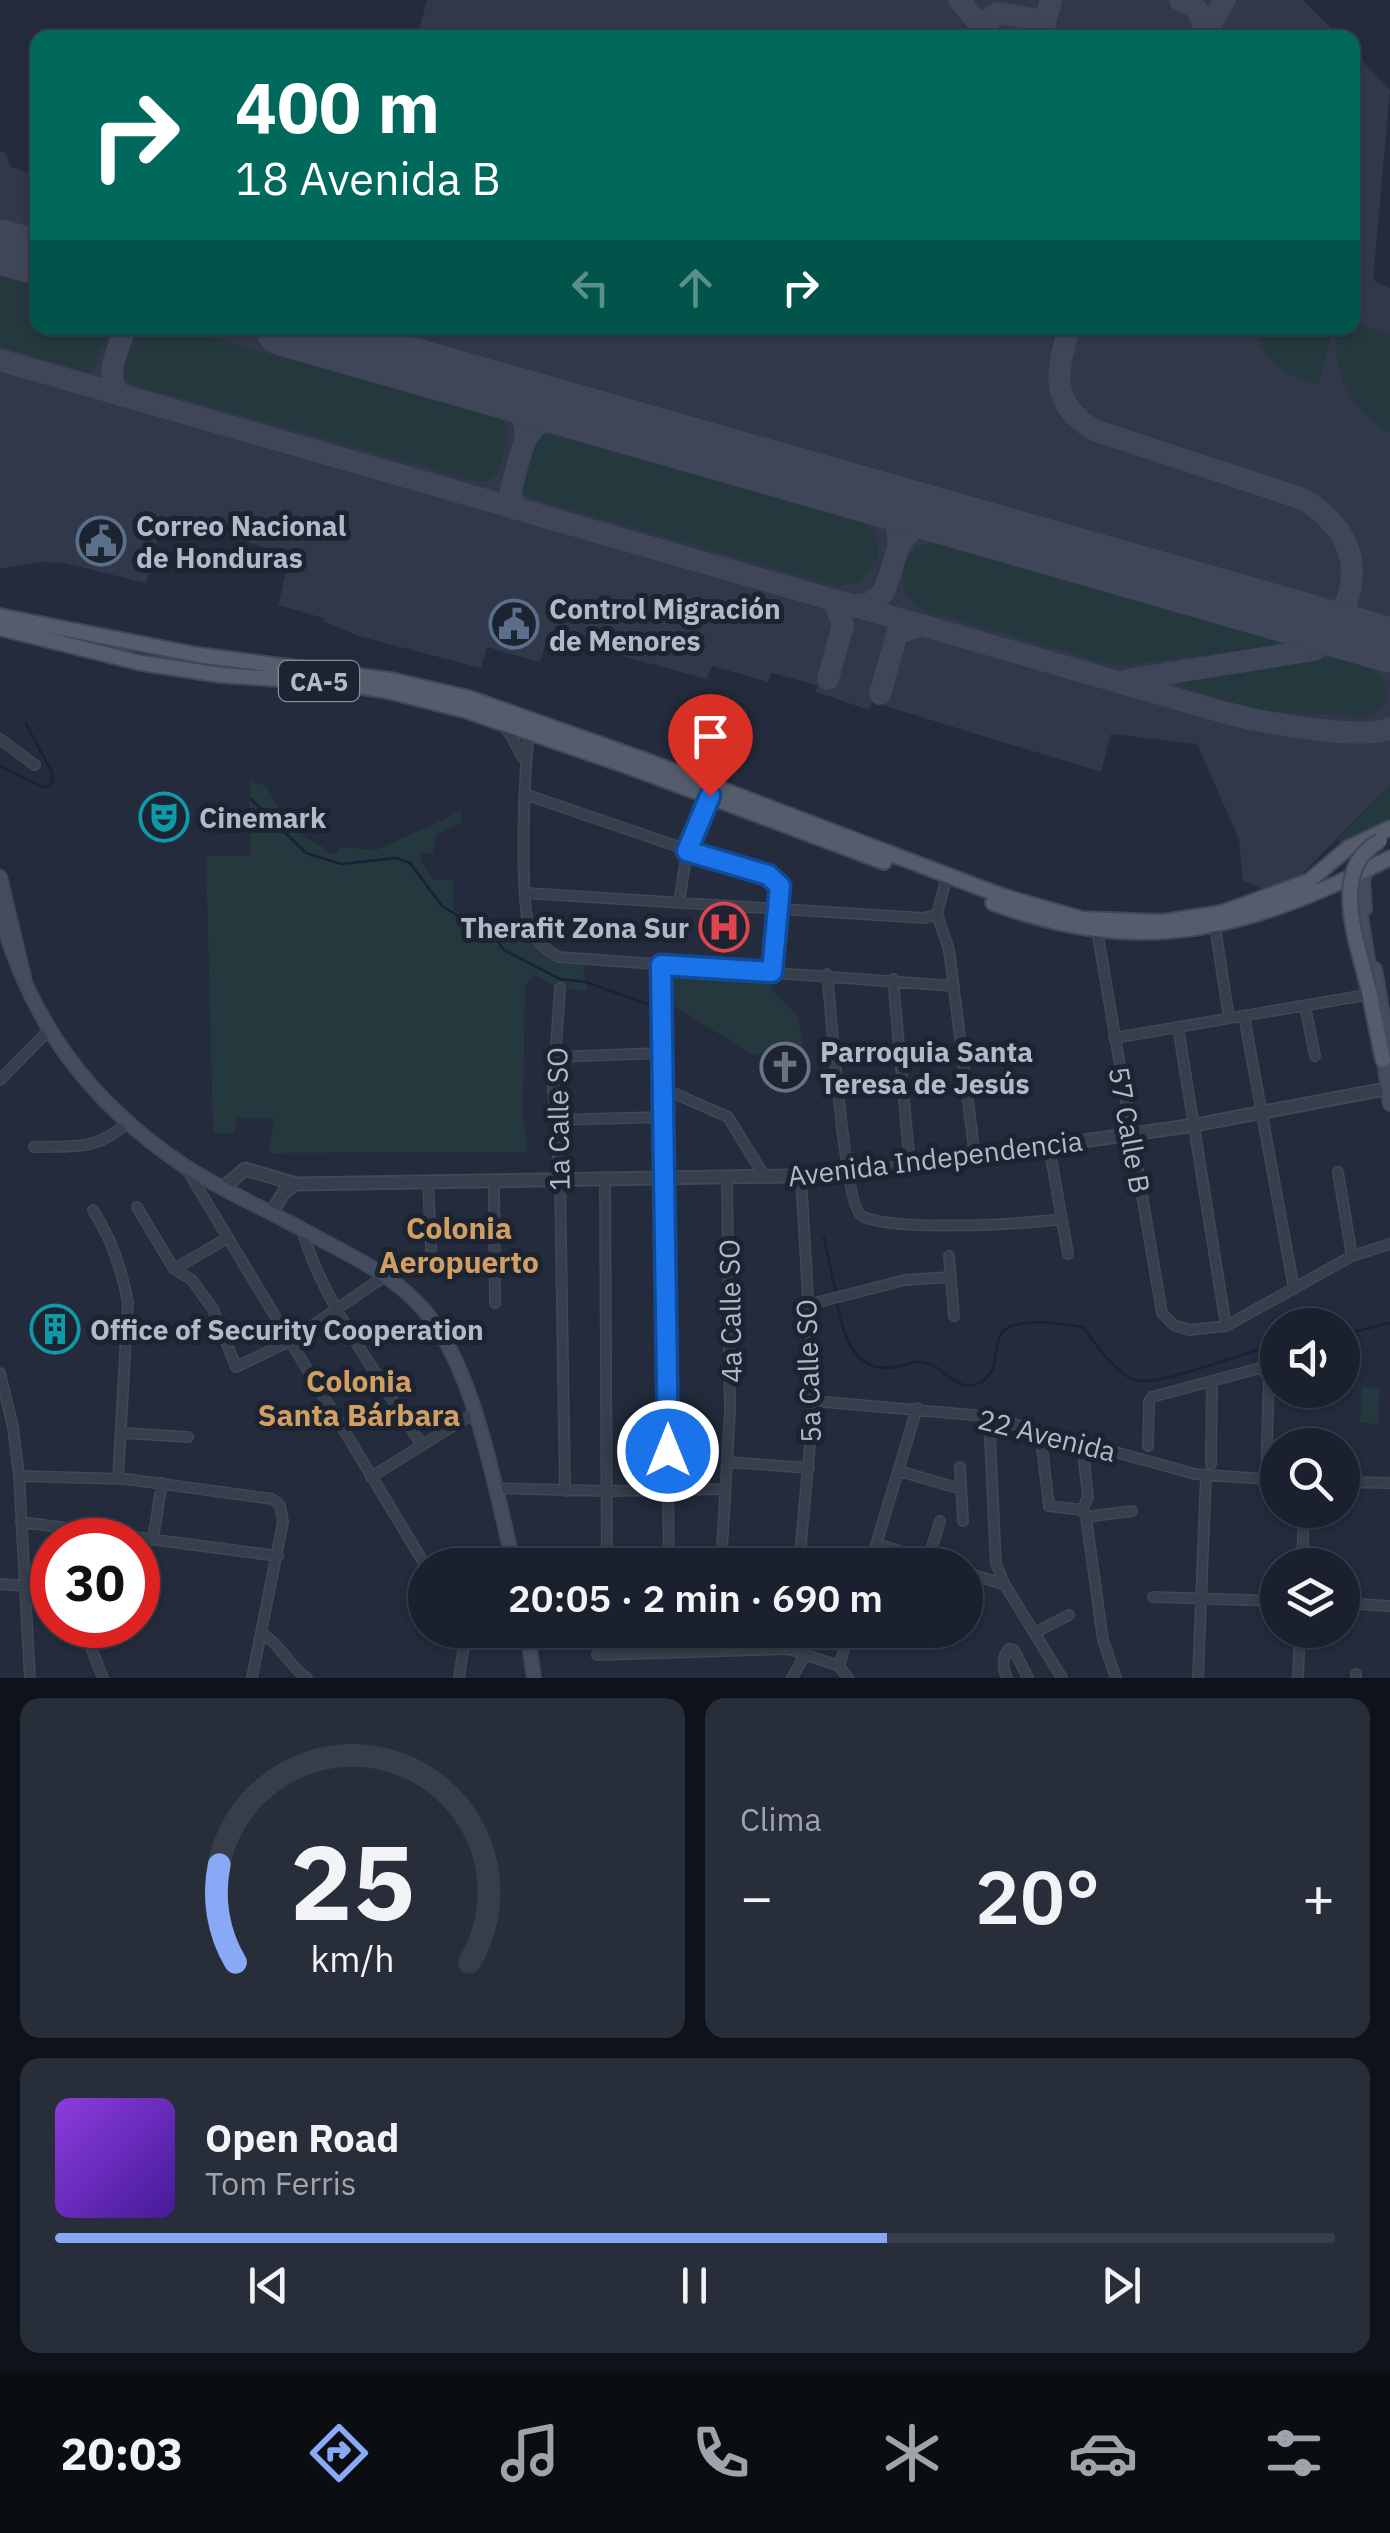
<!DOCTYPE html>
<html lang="es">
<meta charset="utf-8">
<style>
:root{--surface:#1a202d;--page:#272d39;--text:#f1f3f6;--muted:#9fa3aa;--line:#383e49;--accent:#89a8f6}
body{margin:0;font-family:"IBM Plex Sans",sans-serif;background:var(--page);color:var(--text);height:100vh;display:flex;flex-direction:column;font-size:38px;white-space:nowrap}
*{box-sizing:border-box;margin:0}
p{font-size:32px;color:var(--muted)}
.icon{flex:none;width:55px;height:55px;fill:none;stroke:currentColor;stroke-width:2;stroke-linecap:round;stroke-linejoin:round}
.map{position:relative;height:1678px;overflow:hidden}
.details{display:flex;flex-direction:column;gap:20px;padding:20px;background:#0e1219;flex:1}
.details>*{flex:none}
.top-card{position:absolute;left:30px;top:30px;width:1330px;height:305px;border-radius:20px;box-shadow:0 2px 8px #0004,0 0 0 2px var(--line);background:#00695c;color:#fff;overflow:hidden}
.fabs{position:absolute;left:1260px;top:1308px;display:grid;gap:20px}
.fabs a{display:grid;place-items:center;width:100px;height:100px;border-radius:50%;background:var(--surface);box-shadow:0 2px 8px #0004,0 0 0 2px var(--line);font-size:50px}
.speed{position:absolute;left:30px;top:1518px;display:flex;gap:20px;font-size:50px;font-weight:700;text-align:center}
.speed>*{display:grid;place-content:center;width:130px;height:130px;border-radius:50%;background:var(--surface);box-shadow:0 2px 8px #0004,0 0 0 2px var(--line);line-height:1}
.speed .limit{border:15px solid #d22;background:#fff;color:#111}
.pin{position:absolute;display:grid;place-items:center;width:85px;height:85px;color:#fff;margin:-102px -42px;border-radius:50% 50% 50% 0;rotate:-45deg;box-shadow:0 0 10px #0007}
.pin .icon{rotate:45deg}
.me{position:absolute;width:110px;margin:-55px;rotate:0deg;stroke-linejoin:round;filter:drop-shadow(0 0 8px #0008)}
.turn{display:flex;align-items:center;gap:35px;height:210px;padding:0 40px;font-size:45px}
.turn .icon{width:130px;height:130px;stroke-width:2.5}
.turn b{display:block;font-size:70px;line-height:85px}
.lanes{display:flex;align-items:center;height:95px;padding:0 40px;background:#0003;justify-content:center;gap:50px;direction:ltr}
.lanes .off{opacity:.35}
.big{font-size:75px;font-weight:600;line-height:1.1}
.details .card{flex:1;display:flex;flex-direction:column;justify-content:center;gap:15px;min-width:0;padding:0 35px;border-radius:20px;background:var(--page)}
.details .dial{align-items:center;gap:0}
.dial svg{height:260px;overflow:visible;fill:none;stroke:var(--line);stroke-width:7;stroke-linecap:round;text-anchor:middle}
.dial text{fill:var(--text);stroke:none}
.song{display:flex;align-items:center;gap:30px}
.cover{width:120px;height:120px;border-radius:15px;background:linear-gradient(135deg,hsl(270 70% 55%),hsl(260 70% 35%))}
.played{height:10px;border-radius:5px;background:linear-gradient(90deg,var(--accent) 65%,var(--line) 65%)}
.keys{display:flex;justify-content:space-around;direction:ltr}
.heat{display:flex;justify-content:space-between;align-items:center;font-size:55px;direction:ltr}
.details .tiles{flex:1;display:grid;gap:20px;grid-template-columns:1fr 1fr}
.card:last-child{grid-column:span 2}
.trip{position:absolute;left:408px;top:1548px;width:575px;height:100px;border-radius:50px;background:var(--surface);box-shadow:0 2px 8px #0004,0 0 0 2px var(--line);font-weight:600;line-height:100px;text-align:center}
.tabs{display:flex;height:160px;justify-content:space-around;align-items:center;background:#0a0d12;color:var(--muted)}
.tabs .icon{width:70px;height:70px}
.tabs .on{color:var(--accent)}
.tabs b{font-size:45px;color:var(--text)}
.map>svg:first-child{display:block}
.airport{fill:#313849}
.green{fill:#25383d}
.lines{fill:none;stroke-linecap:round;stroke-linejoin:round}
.stream{stroke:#172139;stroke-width:2.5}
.taxiway{stroke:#3e4658;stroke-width:22}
.runway{stroke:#3e4658;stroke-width:55}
.minor-casing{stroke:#404755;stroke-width:12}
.tertiary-casing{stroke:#404755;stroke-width:15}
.secondary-casing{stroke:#404755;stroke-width:16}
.primary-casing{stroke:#404755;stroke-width:18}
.minor{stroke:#373e4c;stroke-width:9}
.tertiary{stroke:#373e4c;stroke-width:11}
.secondary{stroke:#454c5f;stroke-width:12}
.primary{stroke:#555c6c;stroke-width:14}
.primary-bridge-casing{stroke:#404755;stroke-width:18;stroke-linecap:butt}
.primary-bridge{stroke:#555c6c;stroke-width:14}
.route-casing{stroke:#114b97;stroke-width:25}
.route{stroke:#1a73e8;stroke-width:18}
.labels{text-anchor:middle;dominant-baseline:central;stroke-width:10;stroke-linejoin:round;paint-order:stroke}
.shield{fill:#1c2331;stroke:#868c9b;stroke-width:2.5}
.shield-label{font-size:25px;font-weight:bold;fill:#b3b9c8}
.poi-label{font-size:28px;font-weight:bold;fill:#b3b9c8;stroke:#1c2331;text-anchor:start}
.street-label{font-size:28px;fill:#b3b9c8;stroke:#1c2331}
.neighbourhood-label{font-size:30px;font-weight:bold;fill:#d39e62;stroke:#1c2331}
</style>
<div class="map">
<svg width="1390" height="1678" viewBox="0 0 1390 1678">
<rect width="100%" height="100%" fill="#232b3c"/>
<!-- airport -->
<path class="airport" d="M427 0H1303L1340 37H417Z
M1353 51 1390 90 1373 280 1390 288V785L1297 879 1265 890 1243 881 1239 839 1197 744 1111 734 1101 772 872 702 869 710 816 692 817 685 771 673 768 682 712 666 707 679 548 636 540 662 487 647 481 668 358 636 323 621V618L278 605 290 555 196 527 194 535 161 526 146 583 64 563 39 562 0 569V151L5 152 11 167 37 176 38 328H1352Z"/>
<!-- green -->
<path class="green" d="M0 276 37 287 38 328H112L107 346 102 348 93 371 86 372 0 346Z
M1353 323 1390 335V432C1350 412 1331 372 1338 328H1352Z
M136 328H180L502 419 509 433 497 475 486 482H479L130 384C115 370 128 345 136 328Z
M1255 328H1334L1318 384C1288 378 1260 359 1255 328Z
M544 433 860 521C875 529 881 543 878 560L875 559 861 581 837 586 531 498 524 494C520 475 523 442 544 433Z
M938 543 1278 642V646L1116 666 923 610C890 593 898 541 938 543Z
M1333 657C1359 665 1386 666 1388 699L1380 711 1367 717 1263 711 1177 686 1180 681Z
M250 780 266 786C282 812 294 837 324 847L325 853 338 854 339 847 376 850 445 819 456 811H461V823L436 835 433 853 421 854V861L434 880 453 879V910L535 946 555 958 583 963 587 991 560 988 534 975 525 988 523 1115 528 1152 268 1153 274 1118H236L235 1133H213L206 856H250Z
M1390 785V817L1348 848 1337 840Z
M682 972 770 982 774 992 798 1017 803 1047 753 1055 669 1003 668 983Z
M1362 1387 1380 1388 1378 1424 1360 1423Z"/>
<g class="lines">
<!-- stream -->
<path class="stream" d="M0 766 41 786 47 787 52 782V772L26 724
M251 799 306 853 341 864 396 858 410 863 442 906 495 938 504 950 560 979 586 982 655 1007
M824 1238 836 1294
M837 1302C842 1330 852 1370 889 1368 902 1367 913 1359 927 1363 945 1368 959 1395 981 1382 1001 1370 992 1349 1001 1334 1012 1315 1065 1324 1083 1327 1096 1345 1112 1368 1132 1379 1155 1390 1245 1350 1278 1345
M1342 1335 1390 1323"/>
<!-- taxiway -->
<path class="taxiway" d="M959 0 991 38
M1180 0C1200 7 1204 17 1203 38
M988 34V20L998 13 1045 21
M1041 38 1051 0
M1203 38 1225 0
M1069 328C1057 372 1048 402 1094 430L1303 499C1369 540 1364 598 1314 650L1127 680
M0 360 1226 713C1257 721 1366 742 1390 728
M489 386C513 399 526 410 526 439
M122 396C101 380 119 349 125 328
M518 509 511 499V489C524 445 522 418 575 411
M899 546 911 530 939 515
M852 606 871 603 884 592 899 546 896 520 874 497
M1385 644 1390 647
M828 679 843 625 833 600
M880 694 897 634 922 625"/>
<!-- runway -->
<path class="runway" d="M0 247 38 257
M283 328 1390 645"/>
<!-- minor casing -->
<g class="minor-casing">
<path id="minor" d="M502 725 510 734 523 758
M530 732C523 761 520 906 530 930 536 943 548 951 559 957L954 986
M0 739 35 765
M524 794 776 880 780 886 772 972
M945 884 937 914 949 950 975 1157
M526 893 924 918 937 914
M679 903 687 851 709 796
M1215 926 1229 1018
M1097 930 1162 1313 1174 1325 1189 1330 1226 1326 1352 1256 1390 1244
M661 965 669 1565
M827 974C831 1006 844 1207 862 1216 892 1232 1024 1224 1061 1219
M893 979 910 1166
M560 988 553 1089 560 1178 565 1491
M1305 1006 1315 1056
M1244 1016 1294 1289
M1178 1027 1226 1326
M1114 1038 1360 996 1369 990
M556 1057 661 1053
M0 1080 49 1030
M662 1088 728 1117 765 1177
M555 1120 662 1117
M1049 1146 1068 1254
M34 1147C75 1146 97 1151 128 1122
M186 1168 425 1565
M1338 1172 1352 1256
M605 1177 607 1565
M494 1180 495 1303
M428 1181 432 1267
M137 1207 174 1269 192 1280 213 1309 236 1367 290 1341 385 1276
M93 1210C112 1239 122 1270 128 1303L118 1478
M302 1229C320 1298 383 1382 421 1444
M949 1256 954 1316
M174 1269 226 1239
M807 1305 905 1280 951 1277
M0 1373 13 1427 19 1476 30 1678
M814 1401 984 1416 1195 1474 1278 1480
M989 1418 996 1564 1005 1585 1062 1678
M1040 1431 1049 1506 1082 1510
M123 1433 188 1437
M1082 1443 1088 1497 1082 1510 1086 1517 1103 1640 1116 1678
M1148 1446 1149 1401 1152 1397 1260 1368 1269 1377 1266 1479
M728 1462 809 1468
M1211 1464 1212 1381
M960 1467 963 1521
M899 1471 961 1489
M19 1476 126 1479 272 1499 280 1505 283 1522 252 1678
M371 1477 474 1413
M1342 1482 1390 1483
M494 1488 605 1491 724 1489
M1086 1517 1132 1511
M21 1522 278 1556
M153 1539 162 1483
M877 1544 944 1565
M928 1560 940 1521
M721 1565 730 1411 727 1177
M799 1565 814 1401 801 1177
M870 1565 917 1408
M1302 1565 1304 1510
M965 1572 1005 1585
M0 1584 52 1588
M1153 1597 1278 1601
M1342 1603 1390 1606
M82 1625 103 1678
M618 1630 623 1653
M684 1630 689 1652
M466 1631 527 1630
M1034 1633 1069 1615
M263 1634C282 1646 289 1666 307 1678
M789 1649 792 1630
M718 1651 719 1630
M597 1655 789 1649 839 1666 848 1678
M839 1666 850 1630
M459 1678 466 1631
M792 1678 806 1653
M1007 1678C1002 1669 1002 1657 1009 1649L1014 1650 1028 1678
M1198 1678 1206 1476
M1298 1678 1300 1630
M1356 1678V1674"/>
</g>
<!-- tertiary casing -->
<g class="tertiary-casing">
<path id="tertiary" d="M223 1188 245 1169 296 1184 847 1175 1195 1125 1390 1088
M272 1212 284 1192 296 1184"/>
</g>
<!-- secondary casing -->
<g class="secondary-casing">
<path id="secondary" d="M0 877 24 977
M1351 891 1360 910 1371 978
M1365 909 1363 879 1368 869
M0 913C31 1023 88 1101 183 1165 221 1190 264 1208 303 1230 345 1253 392 1273 423 1309 475 1367 495 1489 514 1565
M1375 969 1390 1055
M1383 1052 1390 1104
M527 1630 534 1678"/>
</g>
<!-- primary casing -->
<g class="primary-casing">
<path id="primary" d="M0 616 198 655 391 680 469 698 639 758 1002 896 1082 919 1163 922 1221 913 1309 881 1348 848 1390 828
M0 628 141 663 221 675 337 683 388 691 464 710 630 767 884 862
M993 903C1144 959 1251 928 1390 858
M1368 987 1383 1060"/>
</g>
<!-- minor -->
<use href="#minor" class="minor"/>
<!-- tertiary -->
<use href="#tertiary" class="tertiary"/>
<!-- secondary -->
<use href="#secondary" class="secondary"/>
<!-- primary -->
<use href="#primary" class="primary"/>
<!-- primary-bridge casing -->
<g class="primary-bridge-casing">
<path id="primary-bridge" d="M1368 987C1357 941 1328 868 1380 841"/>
</g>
<!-- primary-bridge -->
<use href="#primary-bridge" class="primary-bridge"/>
</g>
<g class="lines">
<!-- route casing -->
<g class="route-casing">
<path id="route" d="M668 1451 661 965 772 972 780 886 768 875 687 851 710 796"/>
</g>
<!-- route -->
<use href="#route" class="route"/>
</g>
<!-- icons -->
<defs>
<g id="civic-ring" transform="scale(2.5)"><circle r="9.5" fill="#1c2331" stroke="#5c6f8a" stroke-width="1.5"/><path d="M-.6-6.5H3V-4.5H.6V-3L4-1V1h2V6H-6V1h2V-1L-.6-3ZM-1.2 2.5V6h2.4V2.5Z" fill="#5c6f8a"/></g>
<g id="theatre-ring" transform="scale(2.5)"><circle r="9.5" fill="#1c2331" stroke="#0f9aa8" stroke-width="1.5"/><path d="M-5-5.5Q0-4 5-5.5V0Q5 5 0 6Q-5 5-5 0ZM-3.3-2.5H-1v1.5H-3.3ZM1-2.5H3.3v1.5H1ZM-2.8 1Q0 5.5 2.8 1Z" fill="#0f9aa8"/></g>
<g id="hospital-ring" transform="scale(2.5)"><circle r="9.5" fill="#1c2331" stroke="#e0444e" stroke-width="1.5"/><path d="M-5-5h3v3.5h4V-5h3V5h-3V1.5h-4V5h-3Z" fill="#e0444e"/></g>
<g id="church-ring" transform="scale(2.5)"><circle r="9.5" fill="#1c2331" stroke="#6b7280" stroke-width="1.5"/><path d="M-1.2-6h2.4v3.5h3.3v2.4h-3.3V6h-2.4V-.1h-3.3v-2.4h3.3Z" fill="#6b7280"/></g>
<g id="building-ring" transform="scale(2.5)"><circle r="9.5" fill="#1c2331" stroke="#0f9aa8" stroke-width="1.5"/><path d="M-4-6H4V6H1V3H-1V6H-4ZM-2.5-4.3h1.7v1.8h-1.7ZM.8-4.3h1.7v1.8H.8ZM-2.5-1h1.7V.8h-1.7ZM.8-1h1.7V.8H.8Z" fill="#0f9aa8"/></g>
</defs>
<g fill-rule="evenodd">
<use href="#civic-ring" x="101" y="541"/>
<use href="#civic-ring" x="514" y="624"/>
<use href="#theatre-ring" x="164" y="817"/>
<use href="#hospital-ring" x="724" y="927"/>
<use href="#church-ring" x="785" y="1067"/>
<use href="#building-ring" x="55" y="1329"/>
</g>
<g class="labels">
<!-- shield labels -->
<rect class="shield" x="279" y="661" width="80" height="40" rx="8"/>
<g class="shield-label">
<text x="319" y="681">CA-5</text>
</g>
<!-- poi labels -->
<g class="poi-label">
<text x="136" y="525">Correo Nacional<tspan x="136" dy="32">de Honduras</tspan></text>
<text x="549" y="608">Control Migración<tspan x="549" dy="32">de Menores</tspan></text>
<text x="199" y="817">Cinemark</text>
<text x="689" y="927" text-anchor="end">Therafit Zona Sur</text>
<text x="820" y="1051">Parroquia Santa<tspan x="820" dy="32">Teresa de Jesús</tspan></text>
<text x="90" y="1329">Office of Security Cooperation</text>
</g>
<!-- street labels -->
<g class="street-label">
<text transform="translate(558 1119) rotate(-91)">1a Calle SO</text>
<text transform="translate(1130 1130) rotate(80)">57 Calle B</text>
<text transform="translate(935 1158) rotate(-7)">Avenida Independencia</text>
<text transform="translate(730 1311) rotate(-91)">4a Calle SO</text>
<text transform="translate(808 1371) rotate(-92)">5a Calle SO</text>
<text transform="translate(1047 1435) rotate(14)">22 Avenida</text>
</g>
<!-- neighbourhood labels -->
<g class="neighbourhood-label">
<text x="459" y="1227">Colonia<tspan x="459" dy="34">Aeropuerto</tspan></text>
<text x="359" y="1380">Colonia<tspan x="359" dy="34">Santa Bárbara</tspan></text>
</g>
</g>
</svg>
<div class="fabs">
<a><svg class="icon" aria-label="sound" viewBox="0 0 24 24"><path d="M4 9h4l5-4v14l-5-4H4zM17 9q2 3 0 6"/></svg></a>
<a><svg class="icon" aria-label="search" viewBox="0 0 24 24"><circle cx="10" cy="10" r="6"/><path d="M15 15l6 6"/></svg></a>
<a><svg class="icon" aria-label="layers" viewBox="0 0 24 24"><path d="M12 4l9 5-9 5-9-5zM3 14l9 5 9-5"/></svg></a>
</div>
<div class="speed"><div class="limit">30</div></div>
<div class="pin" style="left:710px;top:796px;background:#d93025"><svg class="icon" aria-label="arrive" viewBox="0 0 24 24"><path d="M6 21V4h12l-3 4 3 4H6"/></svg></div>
<svg class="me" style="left:668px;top:1451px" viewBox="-20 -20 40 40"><circle r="17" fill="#1a73e8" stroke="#fff" stroke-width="3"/><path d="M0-11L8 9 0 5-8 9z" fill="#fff"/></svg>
<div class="trip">20:05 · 2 min · 690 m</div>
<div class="top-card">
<div class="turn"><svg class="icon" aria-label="right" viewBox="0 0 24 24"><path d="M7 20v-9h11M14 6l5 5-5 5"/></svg><div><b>400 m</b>18 Avenida B</div></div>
<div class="lanes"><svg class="icon off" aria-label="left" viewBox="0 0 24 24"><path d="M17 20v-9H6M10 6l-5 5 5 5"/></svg><svg class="icon off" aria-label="ahead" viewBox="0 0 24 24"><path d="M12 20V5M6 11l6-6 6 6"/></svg><svg class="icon" aria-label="right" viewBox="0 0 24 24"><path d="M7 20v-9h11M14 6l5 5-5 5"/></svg></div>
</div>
</div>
<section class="details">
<div class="tiles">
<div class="card dial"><svg viewBox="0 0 100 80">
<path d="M14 69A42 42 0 1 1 86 69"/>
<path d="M14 69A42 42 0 0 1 9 39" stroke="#89a8f6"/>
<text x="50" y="56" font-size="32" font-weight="700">25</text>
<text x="50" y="72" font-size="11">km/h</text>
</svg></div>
<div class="card"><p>Clima</p>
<div class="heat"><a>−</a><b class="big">20°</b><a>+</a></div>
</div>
<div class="card">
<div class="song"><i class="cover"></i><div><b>Open Road</b><p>Tom Ferris</p></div></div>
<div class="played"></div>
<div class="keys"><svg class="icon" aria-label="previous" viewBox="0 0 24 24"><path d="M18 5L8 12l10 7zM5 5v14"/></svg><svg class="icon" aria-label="pause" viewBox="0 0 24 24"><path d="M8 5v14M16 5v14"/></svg><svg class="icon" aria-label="next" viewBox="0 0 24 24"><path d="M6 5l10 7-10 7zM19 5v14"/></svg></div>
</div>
</div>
</section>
<nav class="tabs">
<b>20:03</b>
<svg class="icon on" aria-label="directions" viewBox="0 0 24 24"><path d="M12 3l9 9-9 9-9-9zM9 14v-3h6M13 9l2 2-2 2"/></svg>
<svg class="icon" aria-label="music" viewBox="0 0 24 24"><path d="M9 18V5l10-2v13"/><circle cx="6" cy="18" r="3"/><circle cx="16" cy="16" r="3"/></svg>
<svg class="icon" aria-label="phone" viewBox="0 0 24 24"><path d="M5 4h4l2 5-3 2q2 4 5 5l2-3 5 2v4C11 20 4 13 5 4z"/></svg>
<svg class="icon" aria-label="climate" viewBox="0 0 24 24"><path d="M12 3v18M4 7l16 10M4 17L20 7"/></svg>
<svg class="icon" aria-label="car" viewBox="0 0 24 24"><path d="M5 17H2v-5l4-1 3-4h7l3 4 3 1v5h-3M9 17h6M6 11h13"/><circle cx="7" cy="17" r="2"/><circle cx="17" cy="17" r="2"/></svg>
<svg class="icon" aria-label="filters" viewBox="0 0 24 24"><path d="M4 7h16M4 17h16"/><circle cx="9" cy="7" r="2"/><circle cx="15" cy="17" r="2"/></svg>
</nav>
